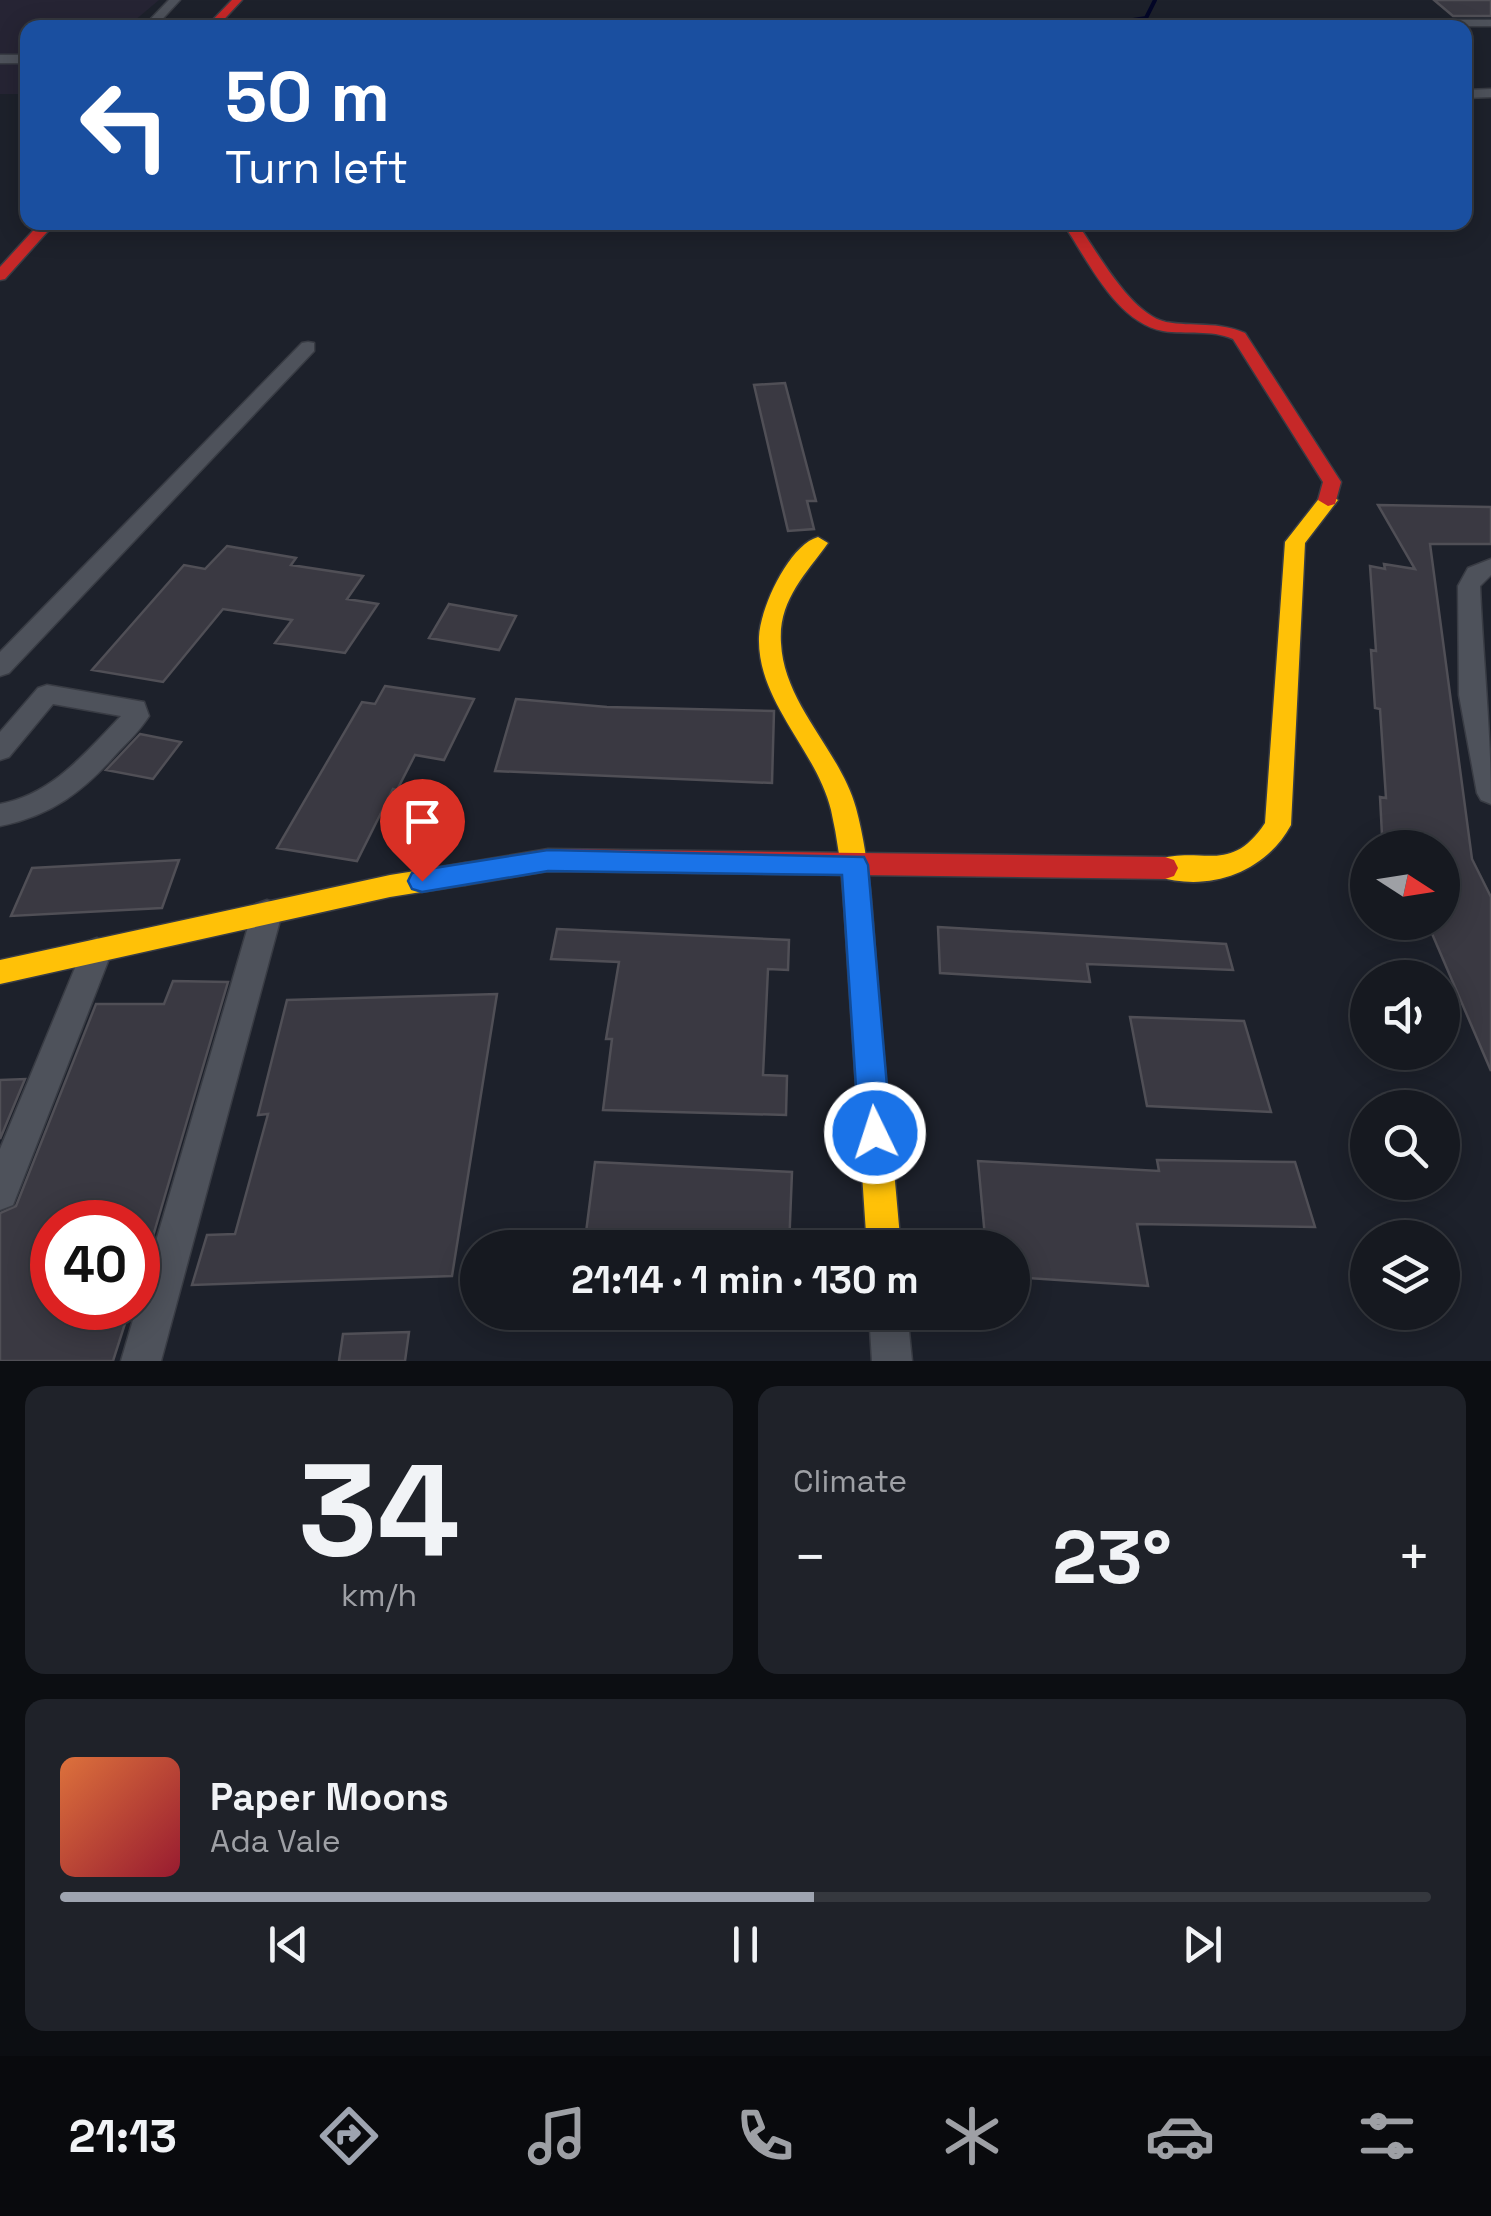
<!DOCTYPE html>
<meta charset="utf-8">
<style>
:root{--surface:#161920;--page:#1f2229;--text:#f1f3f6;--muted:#9ea0a5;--line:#35383e;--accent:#9ea4b0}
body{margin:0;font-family:"Space Grotesk",sans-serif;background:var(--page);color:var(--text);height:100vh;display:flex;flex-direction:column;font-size:38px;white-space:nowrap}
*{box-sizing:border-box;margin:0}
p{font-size:32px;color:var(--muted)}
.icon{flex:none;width:55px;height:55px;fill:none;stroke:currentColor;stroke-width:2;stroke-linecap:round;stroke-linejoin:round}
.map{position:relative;height:1361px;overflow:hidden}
.panel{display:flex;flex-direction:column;gap:25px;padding:25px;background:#0c0e12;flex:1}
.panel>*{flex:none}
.guide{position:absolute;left:20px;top:20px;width:1452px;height:210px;border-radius:20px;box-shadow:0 5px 25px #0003,0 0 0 2px var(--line);background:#1a4fa0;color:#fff;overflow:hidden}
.needle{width:65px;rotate:102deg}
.tools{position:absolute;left:1350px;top:830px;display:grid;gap:20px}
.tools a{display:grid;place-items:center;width:110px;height:110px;border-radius:50%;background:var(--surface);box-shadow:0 5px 25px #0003,0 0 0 2px var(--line);font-size:50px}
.speed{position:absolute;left:30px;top:1200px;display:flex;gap:20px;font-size:50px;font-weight:700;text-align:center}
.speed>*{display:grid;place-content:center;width:130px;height:130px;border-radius:50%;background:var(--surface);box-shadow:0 5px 25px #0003,0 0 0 2px var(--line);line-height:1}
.speed .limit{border:15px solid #d22;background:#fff;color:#111}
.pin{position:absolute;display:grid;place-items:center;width:85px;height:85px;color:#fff;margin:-102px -42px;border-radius:50% 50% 50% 0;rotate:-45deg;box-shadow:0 0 10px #0007}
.pin .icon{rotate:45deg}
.me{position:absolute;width:110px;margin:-55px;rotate:356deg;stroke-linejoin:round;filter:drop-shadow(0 0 8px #0008)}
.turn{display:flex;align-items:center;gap:35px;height:210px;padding:0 40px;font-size:45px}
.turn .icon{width:130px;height:130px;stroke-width:2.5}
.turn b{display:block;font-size:70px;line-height:85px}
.big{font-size:75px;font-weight:700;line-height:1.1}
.panel .tile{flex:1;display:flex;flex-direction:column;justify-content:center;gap:15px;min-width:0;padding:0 35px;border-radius:20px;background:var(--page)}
.panel .dial{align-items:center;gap:0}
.dial b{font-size:130px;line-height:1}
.song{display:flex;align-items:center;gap:30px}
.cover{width:120px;height:120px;border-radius:15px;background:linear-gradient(135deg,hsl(20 70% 55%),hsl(350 70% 35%))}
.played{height:10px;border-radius:5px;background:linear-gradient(90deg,var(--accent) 55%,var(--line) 55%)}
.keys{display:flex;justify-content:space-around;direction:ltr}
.heat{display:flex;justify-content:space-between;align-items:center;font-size:55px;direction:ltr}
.panel .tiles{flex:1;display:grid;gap:25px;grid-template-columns:1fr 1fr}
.tile:last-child{grid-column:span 2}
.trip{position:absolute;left:460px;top:1230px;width:570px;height:100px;border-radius:50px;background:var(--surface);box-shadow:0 5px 25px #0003,0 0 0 2px var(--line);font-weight:700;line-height:100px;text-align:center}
.menu{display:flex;height:160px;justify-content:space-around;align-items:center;background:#090a0d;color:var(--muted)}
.menu .icon{width:70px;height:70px}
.menu .selected{color:var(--accent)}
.menu b{font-size:45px;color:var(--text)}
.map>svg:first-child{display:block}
.industrial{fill:#262434}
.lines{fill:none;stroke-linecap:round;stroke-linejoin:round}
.stream{stroke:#030627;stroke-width:4}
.building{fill:#3a3942;stroke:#504f56;stroke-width:2.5}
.street-casing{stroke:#393c44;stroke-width:3}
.slow-casing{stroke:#393c44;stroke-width:3}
.jam-casing{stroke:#393c44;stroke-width:3}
.street{fill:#4e525b;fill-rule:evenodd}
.slow{fill:#ffc107;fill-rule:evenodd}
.jam{fill:#c62828;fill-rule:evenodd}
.route{fill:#1a73e8;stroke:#114b97;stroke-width:2.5}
</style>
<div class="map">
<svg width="1491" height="1361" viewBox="0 0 1491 1361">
<rect width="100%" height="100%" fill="#1d212b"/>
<!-- industrial -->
<path class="industrial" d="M0 0H159L127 27 28 28 27 94H0Z"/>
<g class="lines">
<!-- stream -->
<path class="stream" d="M1081 28 1146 18 1155 0"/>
</g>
<!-- building -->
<path class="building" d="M1434 0H1491V16H1453Z
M785 383 816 501H807L814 529 788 531 754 385Z
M1378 505 1491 507V544H1430L1472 859 1491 897V1071L1427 922H1442V848H1393L1388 836 1382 835 1380 797 1386 798 1380 709 1375 708 1371 650 1376 651 1370 566 1385 569 1384 564 1415 569Z
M227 546 296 558 291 565 363 576 347 599 378 604 345 653 275 643 292 620 223 609 163 682 92 670 184 565 205 569Z
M449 604 516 616 499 650 429 638Z
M385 686 474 699 444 760 415 755 397 790 393 789 357 861 277 848 362 702 375 704Z
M516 699 607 707 774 711 772 783 495 771Z
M140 734 181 742 153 779 106 770Z
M179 860 162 908 11 916 32 868Z
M938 927 1226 944 1233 970 1087 964 1090 982 940 973Z
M557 929 789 940 788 970 768 969 763 1075 787 1076 786 1115 603 1110 612 1039H606L619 962 551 959Z
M173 981 228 982 143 1270H138V1222H52V1308H130L113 1361H0V1213L16 1206 96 1004H164Z
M497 994 452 1276 192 1285 207 1235 235 1234 268 1114 258 1115 287 1000Z
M1130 1017 1244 1021 1271 1112 1147 1106Z
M25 1079 0 1139V1080Z
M1157 1160 1295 1162 1315 1227 1137 1224 1148 1286 1012 1277V1248H986L978 1161 1159 1171Z
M595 1162 792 1172 789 1248H584Z
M409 1332 405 1361H339L343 1334Z"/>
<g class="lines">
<!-- street casing -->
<g class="street-casing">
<path id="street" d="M169 0H180L154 28H142Z
M1491 20V26H1231L1225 23 1231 20Z
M0 55H28V63H0Z
M1491 89V97L1465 98V90Z
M308 342 314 343V351L9 673 0 676V652L302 343Z
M1491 559V575L1480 586C1483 659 1491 731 1491 804L1481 800 1477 793 1459 695 1458 586 1468 568Z
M47 685 144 702 149 716C141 729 129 741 118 752 84 791 51 816 0 826V804C53 794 85 753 121 716L53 704 9 757 0 760V732L38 688Z
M267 900 278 904 282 913 161 1361H121L252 913 256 904Z
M97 938 108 942 112 951 13 1205 0 1210V1149L82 951 86 942Z
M869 1312H907L912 1361H872Z"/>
</g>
<!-- slow casing -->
<g class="slow-casing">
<path id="slow" d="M1328 494 1338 500 1305 543 1291 825C1265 873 1208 893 1156 876L1152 868 1156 860C1202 845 1230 876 1265 823L1285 542 1321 496Z
M818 537 828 543C805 575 778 601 781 643 784 705 840 750 856 808 871 864 873 924 877 982 885 1070 893 1159 901 1248H867C861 1159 855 1071 849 983 845 925 844 866 831 810 816 749 757 702 759 637 760 608 789 545 818 537Z
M465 863 474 866 478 874 474 882 465 885 390 897 0 984V960L390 875Z"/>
</g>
<!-- jam casing -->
<g class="jam-casing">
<path id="jam" d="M232 0H242L216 28H205Z
M41 222H56L5 279 0 280V267Z
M1062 222H1076C1097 251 1130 314 1166 322 1193 327 1218 321 1245 333L1341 482 1335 504 1328 506 1318 500 1323 482 1233 339C1210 329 1187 335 1163 331 1115 322 1087 258 1062 222Z
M548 849 1165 857 1174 860 1178 868 1174 876 1165 879 548 871 465 885 456 882 452 874 456 866 465 863Z"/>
</g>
<!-- street -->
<use href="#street" class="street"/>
<!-- slow -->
<use href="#slow" class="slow"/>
<!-- jam -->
<use href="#jam" class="jam"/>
</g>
<!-- route -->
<path class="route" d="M548 850 864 857 868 865 891 1133 886 1144 875 1148 864 1144 859 1133 842 875 548 871 422 892 412 889 408 881 412 873 422 870Z"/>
</svg>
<div class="tools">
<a><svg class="needle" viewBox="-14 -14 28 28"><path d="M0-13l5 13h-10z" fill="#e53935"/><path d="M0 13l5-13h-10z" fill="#9ea0a5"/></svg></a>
<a><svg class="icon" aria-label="sound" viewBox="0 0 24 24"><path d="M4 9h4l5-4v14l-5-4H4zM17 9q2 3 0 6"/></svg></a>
<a><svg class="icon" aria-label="search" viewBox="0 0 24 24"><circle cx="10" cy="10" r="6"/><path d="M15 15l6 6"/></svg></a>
<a><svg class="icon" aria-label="layers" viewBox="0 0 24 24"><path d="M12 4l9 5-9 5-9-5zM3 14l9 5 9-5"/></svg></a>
</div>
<div class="speed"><div class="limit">40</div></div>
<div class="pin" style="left:422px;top:881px;background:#d93025"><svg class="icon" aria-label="arrive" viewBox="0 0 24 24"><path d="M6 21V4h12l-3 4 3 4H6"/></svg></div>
<svg class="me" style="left:875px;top:1133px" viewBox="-20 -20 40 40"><circle r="17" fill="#1a73e8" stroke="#fff" stroke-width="3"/><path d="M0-11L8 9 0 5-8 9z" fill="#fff"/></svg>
<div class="trip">21:14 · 1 min · 130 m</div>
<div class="guide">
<div class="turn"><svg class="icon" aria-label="left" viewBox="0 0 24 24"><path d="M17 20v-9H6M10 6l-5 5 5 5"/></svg><div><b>50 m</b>Turn left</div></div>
</div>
</div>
<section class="panel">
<div class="tiles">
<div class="tile dial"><b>34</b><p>km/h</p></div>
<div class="tile"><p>Climate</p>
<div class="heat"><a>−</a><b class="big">23°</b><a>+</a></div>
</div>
<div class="tile">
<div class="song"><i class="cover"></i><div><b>Paper Moons</b><p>Ada Vale</p></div></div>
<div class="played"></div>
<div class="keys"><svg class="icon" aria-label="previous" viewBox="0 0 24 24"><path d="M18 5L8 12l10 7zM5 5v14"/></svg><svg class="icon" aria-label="pause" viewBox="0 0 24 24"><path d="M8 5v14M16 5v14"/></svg><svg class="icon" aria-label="next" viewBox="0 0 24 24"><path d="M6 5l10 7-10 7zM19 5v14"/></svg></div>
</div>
</div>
</section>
<nav class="menu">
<b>21:13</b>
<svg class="icon selected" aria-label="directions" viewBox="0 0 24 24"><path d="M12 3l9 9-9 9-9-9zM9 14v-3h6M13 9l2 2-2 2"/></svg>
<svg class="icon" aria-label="music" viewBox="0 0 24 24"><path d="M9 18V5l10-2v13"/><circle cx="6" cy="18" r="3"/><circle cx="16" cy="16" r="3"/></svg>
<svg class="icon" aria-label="phone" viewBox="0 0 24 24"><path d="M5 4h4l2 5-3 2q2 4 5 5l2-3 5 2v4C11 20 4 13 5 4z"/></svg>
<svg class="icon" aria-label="climate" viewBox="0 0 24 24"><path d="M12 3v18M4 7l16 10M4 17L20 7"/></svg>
<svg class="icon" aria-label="car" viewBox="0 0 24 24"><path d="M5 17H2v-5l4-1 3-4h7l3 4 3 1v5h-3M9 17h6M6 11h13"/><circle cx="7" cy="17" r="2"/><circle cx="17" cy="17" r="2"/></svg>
<svg class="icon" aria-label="filters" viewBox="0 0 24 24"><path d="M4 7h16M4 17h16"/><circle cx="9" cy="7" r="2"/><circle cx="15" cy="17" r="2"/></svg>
</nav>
